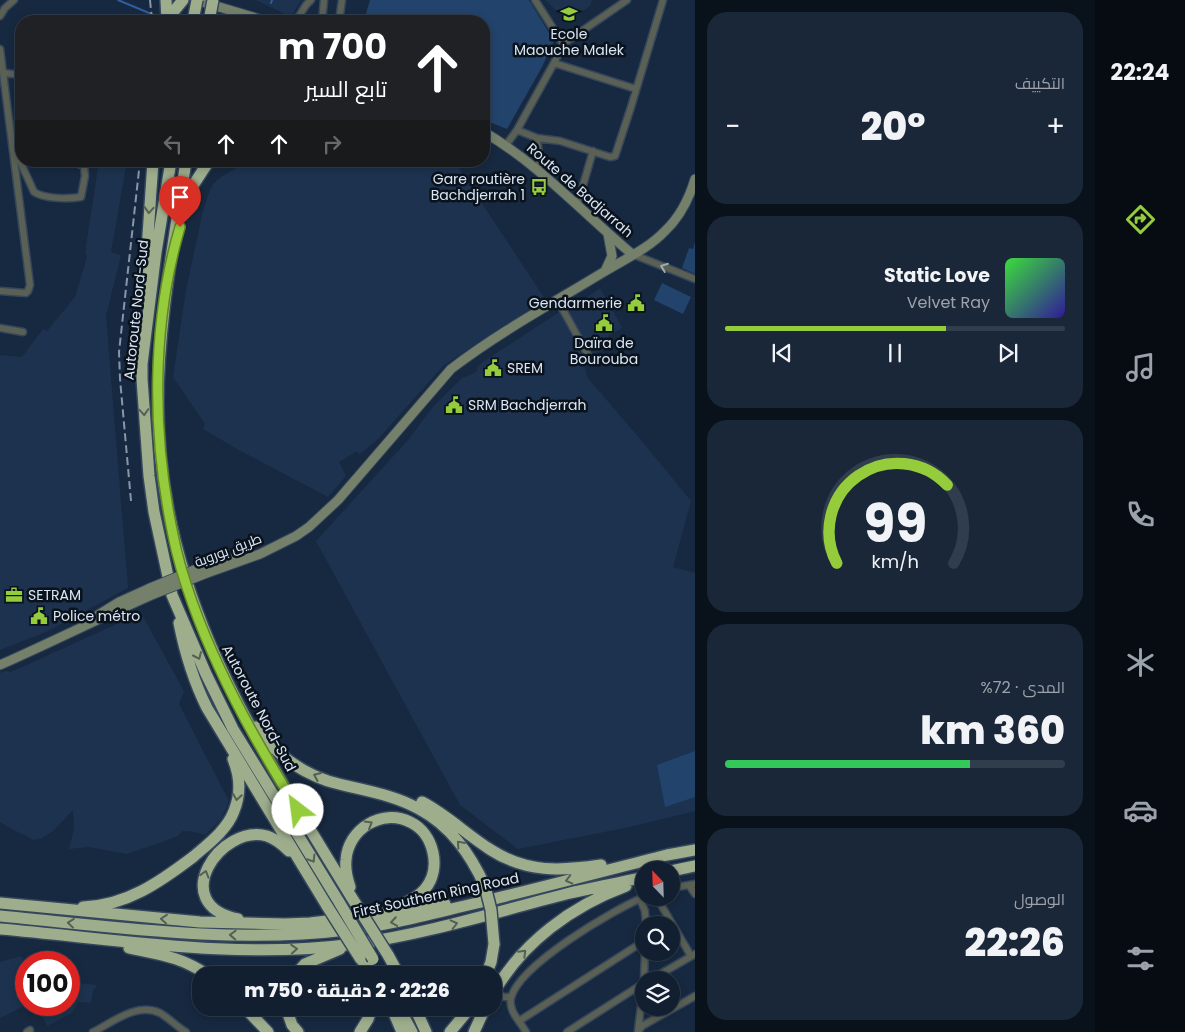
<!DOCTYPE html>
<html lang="ar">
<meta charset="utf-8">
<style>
:root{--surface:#111f30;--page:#1a2738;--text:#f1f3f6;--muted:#9ca2ab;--line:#303d4c;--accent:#94cc3c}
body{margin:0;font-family:Poppins,Cairo,sans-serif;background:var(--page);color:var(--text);direction:rtl;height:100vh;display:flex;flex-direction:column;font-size:19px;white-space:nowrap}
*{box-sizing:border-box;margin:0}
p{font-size:16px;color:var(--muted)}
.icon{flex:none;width:28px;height:28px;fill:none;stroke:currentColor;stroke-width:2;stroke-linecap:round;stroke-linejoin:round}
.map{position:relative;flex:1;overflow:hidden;direction:ltr}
.drawer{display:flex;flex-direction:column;gap:12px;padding:12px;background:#09111a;width:400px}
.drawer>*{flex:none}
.hud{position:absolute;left:15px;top:15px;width:475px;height:152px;border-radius:20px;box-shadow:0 2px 8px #0003,0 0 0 1px var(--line);direction:rtl;background:#202124;color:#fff;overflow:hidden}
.needle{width:32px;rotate:337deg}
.controls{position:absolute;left:635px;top:861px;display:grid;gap:10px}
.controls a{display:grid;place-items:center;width:45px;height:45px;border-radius:50%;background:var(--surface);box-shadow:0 2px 8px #0003,0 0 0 1px var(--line);font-size:25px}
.speed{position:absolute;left:15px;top:951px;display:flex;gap:10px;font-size:25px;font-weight:700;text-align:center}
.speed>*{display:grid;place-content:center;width:65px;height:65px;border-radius:50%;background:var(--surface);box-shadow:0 2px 8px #0003,0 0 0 1px var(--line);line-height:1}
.speed .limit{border:8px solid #d22;background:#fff;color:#111}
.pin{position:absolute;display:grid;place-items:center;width:42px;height:42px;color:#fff;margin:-51px -21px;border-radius:50% 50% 50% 0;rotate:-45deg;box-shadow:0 0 5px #0007}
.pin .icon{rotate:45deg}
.me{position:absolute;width:55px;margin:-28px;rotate:330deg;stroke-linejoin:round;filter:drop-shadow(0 0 4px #0008)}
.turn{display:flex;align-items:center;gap:18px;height:105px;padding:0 20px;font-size:22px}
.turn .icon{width:65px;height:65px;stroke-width:2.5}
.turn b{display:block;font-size:35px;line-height:42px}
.lanes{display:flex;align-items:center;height:48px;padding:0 20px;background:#0003;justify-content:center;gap:25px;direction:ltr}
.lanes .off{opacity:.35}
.big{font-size:38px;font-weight:800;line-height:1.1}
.drawer .tile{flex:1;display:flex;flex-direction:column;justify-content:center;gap:8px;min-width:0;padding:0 18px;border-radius:20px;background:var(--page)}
.drawer .dial{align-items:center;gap:0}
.dial svg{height:130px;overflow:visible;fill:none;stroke:var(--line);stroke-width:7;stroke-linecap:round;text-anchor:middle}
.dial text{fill:var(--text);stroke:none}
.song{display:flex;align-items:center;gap:15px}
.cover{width:60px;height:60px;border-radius:8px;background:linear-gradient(135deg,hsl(120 70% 55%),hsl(250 70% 35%))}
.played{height:5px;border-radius:2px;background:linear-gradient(90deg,var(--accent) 65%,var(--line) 65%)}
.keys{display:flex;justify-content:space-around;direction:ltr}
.heat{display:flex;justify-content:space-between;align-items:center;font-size:28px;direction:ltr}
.charge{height:8px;border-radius:4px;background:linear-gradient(90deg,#34c759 72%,var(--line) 0)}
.trip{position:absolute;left:192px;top:966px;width:310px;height:50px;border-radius:20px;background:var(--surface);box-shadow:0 2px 8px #0003,0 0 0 1px var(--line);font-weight:800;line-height:50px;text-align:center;direction:rtl}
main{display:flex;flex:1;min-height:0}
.tabs{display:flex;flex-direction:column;width:90px;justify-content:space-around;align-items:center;background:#070c13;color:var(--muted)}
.tabs .icon{width:35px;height:35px}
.tabs .on{color:var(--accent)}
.tabs b{font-size:22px;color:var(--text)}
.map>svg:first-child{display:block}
.built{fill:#1c324e}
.green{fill:#22436c}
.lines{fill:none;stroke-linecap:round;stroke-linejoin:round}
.stream{stroke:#2d5f9e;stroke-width:2}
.street-casing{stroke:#36475d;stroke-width:9}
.secondary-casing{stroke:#36475d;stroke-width:11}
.highway-casing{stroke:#36475d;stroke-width:14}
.street{stroke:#5a6053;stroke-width:6}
.secondary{stroke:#75806a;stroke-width:9}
.highway{stroke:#9eae8d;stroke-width:11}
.rail{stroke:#8896a9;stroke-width:2;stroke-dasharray:8 4;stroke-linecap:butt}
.secondary-bridge-casing{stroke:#36475d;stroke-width:11;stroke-linecap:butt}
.highway-bridge-casing{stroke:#36475d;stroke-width:14;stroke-linecap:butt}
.secondary-bridge{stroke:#75806a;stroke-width:9}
.highway-bridge{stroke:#9eae8d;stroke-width:11}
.oneway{stroke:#546054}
.oneway2{stroke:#a0a9ac}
.route-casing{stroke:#608527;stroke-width:12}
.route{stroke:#94cc3c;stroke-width:9}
.labels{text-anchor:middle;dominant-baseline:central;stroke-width:5;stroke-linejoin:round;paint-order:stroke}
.poi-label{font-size:14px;fill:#dae5f5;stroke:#0a121c;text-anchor:start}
.street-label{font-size:14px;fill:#dae5f5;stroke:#0a121c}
</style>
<main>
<nav class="tabs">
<b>22:24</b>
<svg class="icon on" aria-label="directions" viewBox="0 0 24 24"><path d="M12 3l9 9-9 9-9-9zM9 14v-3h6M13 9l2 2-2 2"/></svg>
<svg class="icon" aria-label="music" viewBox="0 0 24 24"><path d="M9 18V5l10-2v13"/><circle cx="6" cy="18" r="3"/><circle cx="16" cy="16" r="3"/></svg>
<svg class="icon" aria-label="phone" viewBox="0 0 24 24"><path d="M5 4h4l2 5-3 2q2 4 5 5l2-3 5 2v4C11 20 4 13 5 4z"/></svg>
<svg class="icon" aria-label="climate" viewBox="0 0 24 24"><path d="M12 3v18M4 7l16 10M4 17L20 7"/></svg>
<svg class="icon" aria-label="car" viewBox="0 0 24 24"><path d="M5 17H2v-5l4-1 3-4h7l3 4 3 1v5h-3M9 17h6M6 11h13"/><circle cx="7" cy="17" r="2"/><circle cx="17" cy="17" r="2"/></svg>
<svg class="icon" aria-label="filters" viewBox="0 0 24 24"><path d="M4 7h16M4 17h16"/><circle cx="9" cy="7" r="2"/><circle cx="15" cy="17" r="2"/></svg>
</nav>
<section class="drawer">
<div class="tile"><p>التكييف</p>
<div class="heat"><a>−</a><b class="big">20°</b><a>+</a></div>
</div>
<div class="tile">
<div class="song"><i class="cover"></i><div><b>Static Love</b><p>Velvet Ray</p></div></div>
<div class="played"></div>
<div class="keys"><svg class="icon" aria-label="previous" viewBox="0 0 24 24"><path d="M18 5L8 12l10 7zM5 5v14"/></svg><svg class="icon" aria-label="pause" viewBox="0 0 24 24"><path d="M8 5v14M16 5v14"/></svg><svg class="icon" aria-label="next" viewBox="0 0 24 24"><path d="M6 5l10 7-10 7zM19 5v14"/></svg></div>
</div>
<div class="tile dial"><svg viewBox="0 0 100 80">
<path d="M14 69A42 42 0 1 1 86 69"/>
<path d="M14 69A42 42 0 0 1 82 21" stroke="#94cc3c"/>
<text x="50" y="56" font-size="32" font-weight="700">99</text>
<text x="50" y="72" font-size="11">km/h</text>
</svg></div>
<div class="tile"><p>المدى · 72%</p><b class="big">360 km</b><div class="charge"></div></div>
<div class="tile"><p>الوصول</p><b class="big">22:26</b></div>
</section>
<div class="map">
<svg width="695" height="1032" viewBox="0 0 695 1032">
<rect width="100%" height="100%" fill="#172940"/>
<!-- built -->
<path class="built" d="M256 0H303L300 2 291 17Z
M545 0H592L590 6 568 21Z
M99 161H127L111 252 121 255 106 316 128 588 46 632 0 650V355L22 357 43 329 47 331 75 297 87 257 85 252Z
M250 161H454L545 299 443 366 379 438 359 455 357 451 339 462 346 476 328 497 237 449 203 429 205 424 173 377 186 290 202 215 208 195 213 184 222 176Z
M600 288 622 327 621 329 608 336 612 345 592 356 566 312Z
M561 311 581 348 587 377 646 446 691 501 673 567 695 573V811L630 827 518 849 460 805 316 541 408 440 432 408 462 378 474 373 477 371V368L481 363Z
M141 613 184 691 179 704 229 801 222 818 205 835 190 831H183L176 837 127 854 89 847 69 849 74 828 73 810 53 831 42 838 34 840 6 826 0 822V673L5 671 11 672Z
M21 956 26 964V1005L0 1018V962Z
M69 982 97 985 93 991 91 1003 78 1002 72 1013 47 1026 38 1005H69Z"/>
<!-- green -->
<path class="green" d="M370 0H529L554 41 542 67 507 129 484 120V21H368L365 17Z
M695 242V274L682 268 689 248 693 249Z
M662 283 691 297 683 314 654 300Z
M695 751V797L665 807 657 765Z"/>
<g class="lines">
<!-- stream -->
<path class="stream" d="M118 0 161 18
M271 3 272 0"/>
<!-- street casing -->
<g class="street-casing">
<path id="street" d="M535 0 563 44
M0 16 5 8 14 0
M296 21 306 5 311 0
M322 21 324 0
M339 21 342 0
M0 49 30 285 28 291 26 293 0 291
M554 63 636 89
M4 73 21 75
M517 130 537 138 560 141 610 157 615 156 631 107 663 0
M537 138 539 155V170
M506 145 517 130 554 63 563 44 627 0
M15 150 34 192C45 199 68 199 81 197L85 176 84 166 76 163 52 161
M13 151 21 143
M577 206 593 151
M632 254 695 279
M557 299 589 357
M0 328 23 332
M689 885 695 894
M671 888 695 884
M657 898 691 956
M640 899 645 911 646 925
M644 980 645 952
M650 980 695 954
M494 991 504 997H511
M519 1021 644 941
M638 1031 644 982
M27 1032 30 1030
M93 1032C113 1022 137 1002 160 1013 169 1018 177 1027 186 1032
M526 1032C520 1021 508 1011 511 998 519 965 613 910 644 897
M567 1032 644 983
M638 1032 642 1026 695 996"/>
</g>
<!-- secondary casing -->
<g class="secondary-casing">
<path id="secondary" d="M196 0 266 21
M484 132C540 165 583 213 632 254
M606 269 612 256 608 234
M204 566 240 556
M207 573 260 554 296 536 309 527 338 500 451 369C498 333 551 304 602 273 623 260 648 249 665 231 680 217 689 199 695 179
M98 615 119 602 150 588
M0 665C52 642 102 617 154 594"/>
</g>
<!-- highway casing -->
<g class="highway-casing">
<path id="highway" d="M166 0 167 21
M170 21 174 11 183 0
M171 161 156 252 142 364V379L149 476 154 512 172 595 206 674 233 729 339 902
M186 161C174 242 158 322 158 404 158 597 256 740 352 898
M184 213 192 187 209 161
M144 295 153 161
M179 623C185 653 193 680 207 708L327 906
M256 727C274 752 298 771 328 781 359 790 390 793 419 809 451 826 470 854 485 886
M422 802C447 815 467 835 491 850 527 873 561 871 601 865
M671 871 695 866
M350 887C347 878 345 869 346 860 348 829 382 808 410 822 434 833 442 869 425 889 417 899 404 903 393 909
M0 903 200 922 285 924 310 923 379 915 445 904
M83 907C126 906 160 882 193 857 208 844 227 830 234 811 241 794 240 776 233 759
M0 916C115 927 232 944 347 930 391 925 434 913 477 903 540 888 604 871 667 855L695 850
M238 919C166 904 221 823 267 836 276 839 283 845 289 851
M0 929C117 939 236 960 354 944 426 934 496 912 566 894 592 888 618 883 644 877
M129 948C161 955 179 956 208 975
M388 955 399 975
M360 958 375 975
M295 975 305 964 340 949
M486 975 491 962 494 944
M494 992C523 942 572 906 626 886
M245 1008 268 1032
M286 1008 292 1025 298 1032
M399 1008 412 1032
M415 1008 426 1032
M393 1011 402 1032
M360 1032 368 1019 372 1008
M450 1032 470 1008
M474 1032 485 1008"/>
</g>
<!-- street -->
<use href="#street" class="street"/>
<!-- secondary -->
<use href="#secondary" class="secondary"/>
<!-- highway -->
<use href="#highway" class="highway"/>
<!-- rail -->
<path class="rail" d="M150 0 152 21
M131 501 120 379 119 352 140 161"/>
<!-- secondary-bridge casing -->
<g class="secondary-bridge-casing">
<path id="secondary-bridge" d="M150 588 204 566
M154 594 207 573"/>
</g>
<!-- highway-bridge casing -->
<g class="highway-bridge-casing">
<path id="highway-bridge" d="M193 21 197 0
M209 21 213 0
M485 886 491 910 494 944
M352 898 388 955
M339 902 373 959
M327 906 360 958"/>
</g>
<!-- secondary-bridge -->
<use href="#secondary-bridge" class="secondary-bridge"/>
<!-- highway-bridge -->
<use href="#highway-bridge" class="highway-bridge"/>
</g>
<!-- one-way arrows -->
<defs><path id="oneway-chevron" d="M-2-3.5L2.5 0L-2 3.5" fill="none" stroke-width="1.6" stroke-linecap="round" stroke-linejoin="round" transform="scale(1.25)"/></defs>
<g class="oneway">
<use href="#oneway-chevron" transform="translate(149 210) rotate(94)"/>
<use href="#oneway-chevron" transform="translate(144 412) rotate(86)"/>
<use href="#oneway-chevron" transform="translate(198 656) rotate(66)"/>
<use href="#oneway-chevron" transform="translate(317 776) rotate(-156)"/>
<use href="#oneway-chevron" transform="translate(237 797) rotate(99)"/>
<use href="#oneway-chevron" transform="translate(369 824) rotate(-30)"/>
<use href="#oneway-chevron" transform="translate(460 844) rotate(-131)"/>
<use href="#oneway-chevron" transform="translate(312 859) rotate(58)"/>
<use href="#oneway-chevron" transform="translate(205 874) rotate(-73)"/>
<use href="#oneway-chevron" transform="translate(569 880) rotate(166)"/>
<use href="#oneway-chevron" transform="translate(164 919) rotate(-175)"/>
<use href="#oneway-chevron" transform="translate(394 922) rotate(171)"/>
<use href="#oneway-chevron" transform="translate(71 923) rotate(-174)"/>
<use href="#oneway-chevron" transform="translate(454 924) rotate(-14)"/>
<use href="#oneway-chevron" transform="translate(233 935) rotate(-178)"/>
<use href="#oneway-chevron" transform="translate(294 949) rotate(-4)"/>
<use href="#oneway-chevron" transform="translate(523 953) rotate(-45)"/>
</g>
<use class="oneway2" href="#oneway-chevron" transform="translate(664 267) rotate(-159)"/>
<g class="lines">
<!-- route casing -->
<g class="route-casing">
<path id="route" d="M180 227C151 326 152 435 173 535 181 577 201 629 219 667 242 717 270 764 298 810"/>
</g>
<!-- route -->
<use href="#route" class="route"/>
</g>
<!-- icons -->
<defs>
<g id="school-bare" transform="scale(1.35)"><path d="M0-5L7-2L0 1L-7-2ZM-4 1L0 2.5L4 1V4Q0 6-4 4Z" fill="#94cc3c" stroke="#0a121c" stroke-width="2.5" paint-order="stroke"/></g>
<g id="bus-bare" transform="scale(1.35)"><path d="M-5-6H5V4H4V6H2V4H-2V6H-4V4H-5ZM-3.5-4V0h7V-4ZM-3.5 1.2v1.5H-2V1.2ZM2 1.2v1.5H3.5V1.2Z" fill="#94cc3c" stroke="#0a121c" stroke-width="2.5" paint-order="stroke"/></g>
<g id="civic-bare" transform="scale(1.35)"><path d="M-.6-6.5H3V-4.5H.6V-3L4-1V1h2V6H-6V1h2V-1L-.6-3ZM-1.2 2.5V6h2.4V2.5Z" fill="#94cc3c" stroke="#0a121c" stroke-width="2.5" paint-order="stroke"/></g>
<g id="office-bare" transform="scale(1.35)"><path d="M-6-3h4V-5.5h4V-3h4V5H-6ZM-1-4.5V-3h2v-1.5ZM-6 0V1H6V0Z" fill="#94cc3c" stroke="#0a121c" stroke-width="2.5" paint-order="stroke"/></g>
</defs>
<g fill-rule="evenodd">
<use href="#school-bare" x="569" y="14"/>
<use href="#bus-bare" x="539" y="187"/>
<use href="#civic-bare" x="636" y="303"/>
<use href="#civic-bare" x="604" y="323"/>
<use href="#civic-bare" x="493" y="368"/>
<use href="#civic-bare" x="454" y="405"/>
<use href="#office-bare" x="14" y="595"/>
<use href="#civic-bare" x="39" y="616"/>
</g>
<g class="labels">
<!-- poi labels -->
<g class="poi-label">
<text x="569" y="34" text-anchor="middle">Ecole<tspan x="569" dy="16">Maouche Malek</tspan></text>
<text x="525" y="179" text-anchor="end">Gare routière<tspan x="525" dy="16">Bachdjerrah 1</tspan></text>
<text x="622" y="303" text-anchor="end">Gendarmerie</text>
<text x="604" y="343" text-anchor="middle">Daïra de<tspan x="604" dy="16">Bourouba</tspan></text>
<text x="507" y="368">SREM</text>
<text x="468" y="405">SRM Bachdjerrah</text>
<text x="28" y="595">SETRAM</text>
<text x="53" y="616">Police métro</text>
</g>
<!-- street labels -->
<g class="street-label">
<text transform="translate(580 190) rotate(41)">Route de Badjarrah</text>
<text transform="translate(136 310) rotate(-84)">Autoroute Nord-Sud</text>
<text transform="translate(228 550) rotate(-21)">طريق بوروبة</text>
<text transform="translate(259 708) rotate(62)">Autoroute Nord-Sud</text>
<text transform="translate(436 895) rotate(-12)">First Southern Ring Road</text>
</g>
</g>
</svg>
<div class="controls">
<a><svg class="needle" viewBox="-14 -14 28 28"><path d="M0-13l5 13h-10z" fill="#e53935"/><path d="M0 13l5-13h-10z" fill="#9ca2ab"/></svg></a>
<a><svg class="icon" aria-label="search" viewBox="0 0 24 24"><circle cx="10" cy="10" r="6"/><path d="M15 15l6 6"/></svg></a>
<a><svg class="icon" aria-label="layers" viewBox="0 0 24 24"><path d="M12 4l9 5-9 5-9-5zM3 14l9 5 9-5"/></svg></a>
</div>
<div class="speed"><div class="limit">100</div></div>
<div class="pin" style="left:180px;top:227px;background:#d93025"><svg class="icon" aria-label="arrive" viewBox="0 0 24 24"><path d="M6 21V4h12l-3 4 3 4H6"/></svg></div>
<svg class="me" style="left:298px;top:810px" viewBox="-20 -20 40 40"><circle r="19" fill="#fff"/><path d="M0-13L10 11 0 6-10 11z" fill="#94cc3c"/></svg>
<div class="trip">22:26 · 2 دقيقة · 750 m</div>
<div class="hud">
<div class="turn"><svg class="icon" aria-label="ahead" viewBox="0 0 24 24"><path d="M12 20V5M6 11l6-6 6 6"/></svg><div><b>700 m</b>تابع السير</div></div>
<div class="lanes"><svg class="icon off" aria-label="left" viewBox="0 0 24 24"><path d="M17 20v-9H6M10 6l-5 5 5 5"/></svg><svg class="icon" aria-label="ahead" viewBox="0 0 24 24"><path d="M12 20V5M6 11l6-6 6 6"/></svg><svg class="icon" aria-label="ahead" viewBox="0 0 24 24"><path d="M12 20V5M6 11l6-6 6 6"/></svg><svg class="icon off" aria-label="right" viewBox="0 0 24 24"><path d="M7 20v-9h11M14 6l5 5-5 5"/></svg></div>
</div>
</div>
</main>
